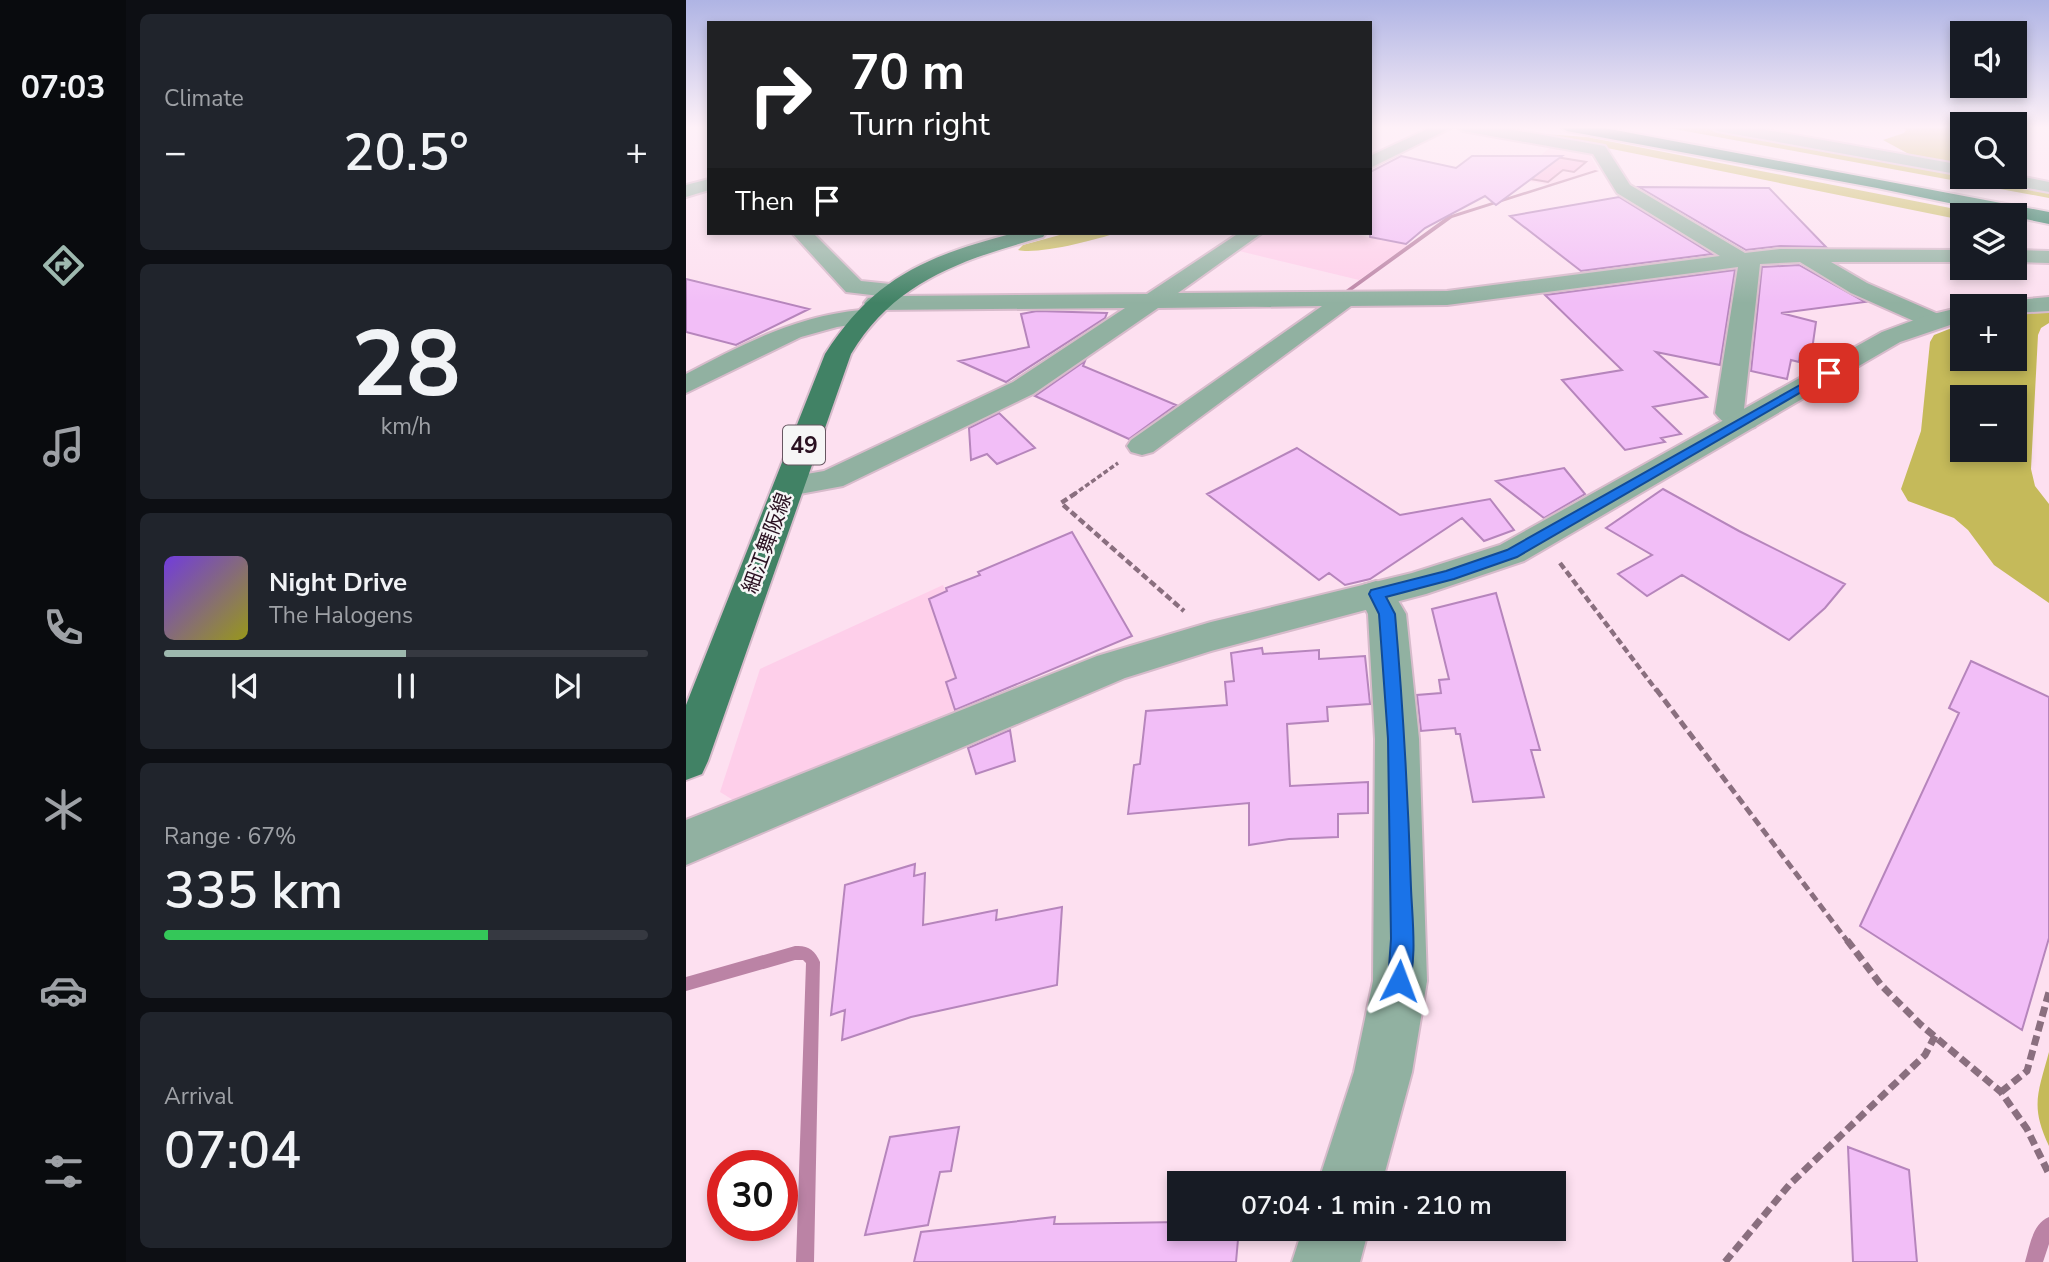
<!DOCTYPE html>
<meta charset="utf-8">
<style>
:root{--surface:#171b24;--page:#20242c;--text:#f1f3f6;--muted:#9ea1a6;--line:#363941;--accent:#9db8ae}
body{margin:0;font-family:"Nunito Sans","Noto Sans JP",sans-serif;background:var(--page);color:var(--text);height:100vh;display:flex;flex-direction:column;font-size:26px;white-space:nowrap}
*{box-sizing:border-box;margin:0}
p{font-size:23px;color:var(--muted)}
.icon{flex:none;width:38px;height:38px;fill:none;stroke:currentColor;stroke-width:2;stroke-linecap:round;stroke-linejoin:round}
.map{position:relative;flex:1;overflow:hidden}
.sheet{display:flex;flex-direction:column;gap:14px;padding:14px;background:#0d0f14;width:560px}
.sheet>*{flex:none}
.banner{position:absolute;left:21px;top:21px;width:665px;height:214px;border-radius:0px;box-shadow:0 4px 10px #0003;background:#202124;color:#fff;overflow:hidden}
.controls{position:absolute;left:1264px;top:21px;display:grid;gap:14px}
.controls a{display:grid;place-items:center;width:77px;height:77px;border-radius:0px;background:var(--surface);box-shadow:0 4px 10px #0003;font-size:35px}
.speed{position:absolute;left:21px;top:1150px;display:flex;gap:14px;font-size:35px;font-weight:700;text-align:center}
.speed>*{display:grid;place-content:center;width:91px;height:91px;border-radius:50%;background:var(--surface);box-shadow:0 4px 10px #0003;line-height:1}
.speed .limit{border:10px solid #d22;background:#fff;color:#111}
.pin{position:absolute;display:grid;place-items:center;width:60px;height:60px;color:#fff;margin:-30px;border-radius:14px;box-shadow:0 4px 10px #0006}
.me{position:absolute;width:77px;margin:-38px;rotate:3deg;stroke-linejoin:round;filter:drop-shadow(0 0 5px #0008)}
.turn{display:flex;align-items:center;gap:24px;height:147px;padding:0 28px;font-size:32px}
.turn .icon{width:91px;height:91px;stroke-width:2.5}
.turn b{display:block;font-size:49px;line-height:60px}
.then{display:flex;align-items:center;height:66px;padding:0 28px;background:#0003;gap:14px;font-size:26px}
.big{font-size:52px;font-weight:600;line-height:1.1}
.sheet .card{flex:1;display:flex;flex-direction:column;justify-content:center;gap:10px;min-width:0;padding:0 24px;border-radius:10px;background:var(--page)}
.sheet .dial{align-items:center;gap:0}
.dial b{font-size:91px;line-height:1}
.song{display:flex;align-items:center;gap:21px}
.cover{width:84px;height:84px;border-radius:10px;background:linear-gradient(135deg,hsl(260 70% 55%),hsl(60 70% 35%))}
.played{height:7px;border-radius:4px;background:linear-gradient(90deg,var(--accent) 50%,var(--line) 50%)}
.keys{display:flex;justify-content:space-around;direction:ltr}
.heat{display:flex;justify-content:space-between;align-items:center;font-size:38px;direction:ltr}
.charge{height:10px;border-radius:5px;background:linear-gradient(90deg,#34c759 67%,var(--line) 0)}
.trip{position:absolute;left:481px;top:1171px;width:399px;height:70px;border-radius:0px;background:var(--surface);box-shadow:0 4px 10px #0003;font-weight:600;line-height:70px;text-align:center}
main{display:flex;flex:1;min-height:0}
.dock{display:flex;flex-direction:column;width:126px;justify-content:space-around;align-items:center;background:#090b0e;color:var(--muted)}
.dock .icon{width:49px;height:49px}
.dock .active{color:var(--accent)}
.dock b{font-size:32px;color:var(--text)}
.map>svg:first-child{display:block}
.built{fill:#fecfea}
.forest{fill:#c5ba5a;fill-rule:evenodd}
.water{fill:#f9b4dd;stroke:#bb83a5;stroke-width:2}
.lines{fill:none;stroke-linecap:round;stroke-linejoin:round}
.stream{fill:#bb83a5;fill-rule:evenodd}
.building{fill:#f2bef7;stroke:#b685bc;stroke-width:2}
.minor-casing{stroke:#d7bbcb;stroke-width:4}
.tertiary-casing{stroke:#d7bbcb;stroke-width:4}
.primary-casing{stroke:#d7bbcb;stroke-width:4}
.motorway-casing{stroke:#d7bbcb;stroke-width:4}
.path-far4{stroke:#8a6f7f;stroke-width:2;stroke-dasharray:3.5 2;stroke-linecap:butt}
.path-far3{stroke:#8a6f7f;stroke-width:3.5;stroke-dasharray:5 2.5;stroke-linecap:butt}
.path-far2{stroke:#8a6f7f;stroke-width:4.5;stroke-dasharray:7 3.5;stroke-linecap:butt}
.path-far1{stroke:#8a6f7f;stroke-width:5;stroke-dasharray:9 4.5;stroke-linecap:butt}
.path{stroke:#8a6f7f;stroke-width:7;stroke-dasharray:10 5;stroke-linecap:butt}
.minor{fill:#91b1a1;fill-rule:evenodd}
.tertiary{fill:#91b1a1;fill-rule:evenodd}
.primary{fill:#418265;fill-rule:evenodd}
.motorway{fill:#197050;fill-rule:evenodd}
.route{fill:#1a73e8;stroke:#114b97;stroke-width:2}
.labels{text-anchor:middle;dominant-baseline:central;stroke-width:5;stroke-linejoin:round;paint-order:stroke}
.far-street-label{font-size:21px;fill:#2a1121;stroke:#f6f6f6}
.shield{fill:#f6f6f6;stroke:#675661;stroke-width:2}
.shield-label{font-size:23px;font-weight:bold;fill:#2a1121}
</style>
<main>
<nav class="dock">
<b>07:03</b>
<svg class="icon active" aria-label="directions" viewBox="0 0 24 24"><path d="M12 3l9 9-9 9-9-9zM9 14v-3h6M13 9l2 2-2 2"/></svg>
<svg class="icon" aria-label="music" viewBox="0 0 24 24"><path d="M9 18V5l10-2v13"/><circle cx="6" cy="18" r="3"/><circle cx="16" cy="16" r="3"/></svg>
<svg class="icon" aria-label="phone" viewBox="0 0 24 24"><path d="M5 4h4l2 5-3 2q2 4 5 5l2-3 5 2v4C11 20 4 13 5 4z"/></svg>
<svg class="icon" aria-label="climate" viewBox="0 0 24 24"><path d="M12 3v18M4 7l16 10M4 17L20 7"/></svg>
<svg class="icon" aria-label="car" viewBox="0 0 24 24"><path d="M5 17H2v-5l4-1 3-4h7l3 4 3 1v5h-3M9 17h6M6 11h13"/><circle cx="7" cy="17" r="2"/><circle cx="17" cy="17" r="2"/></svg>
<svg class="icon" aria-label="filters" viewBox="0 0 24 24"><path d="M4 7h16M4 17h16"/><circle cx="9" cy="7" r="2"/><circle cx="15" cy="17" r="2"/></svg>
</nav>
<section class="sheet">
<div class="card"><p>Climate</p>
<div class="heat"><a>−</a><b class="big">20.5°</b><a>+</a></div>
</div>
<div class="card dial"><b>28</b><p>km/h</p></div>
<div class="card">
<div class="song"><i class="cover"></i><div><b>Night Drive</b><p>The Halogens</p></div></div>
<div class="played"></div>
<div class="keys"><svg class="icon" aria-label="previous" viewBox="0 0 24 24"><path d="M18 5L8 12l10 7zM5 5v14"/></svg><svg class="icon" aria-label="pause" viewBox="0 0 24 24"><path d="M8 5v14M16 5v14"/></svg><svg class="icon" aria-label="next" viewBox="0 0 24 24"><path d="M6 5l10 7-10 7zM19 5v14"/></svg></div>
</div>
<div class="card"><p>Range · 67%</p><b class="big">335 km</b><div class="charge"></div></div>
<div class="card"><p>Arrival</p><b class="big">07:04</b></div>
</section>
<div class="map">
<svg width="1363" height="1262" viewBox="0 0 1363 1262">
<rect width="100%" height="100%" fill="#fde0f0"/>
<!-- built -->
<path class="built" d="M866 146 902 152 912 169 862 185 826 178Z
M575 233H661L722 245 673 280 549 250Z
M257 585 299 698 47 800 34 792 74 669Z"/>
<!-- forest -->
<path class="forest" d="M972 126C1074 126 1176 154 1276 173V177H1297L1363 189V198Z
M1215 126H1264L1269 133 1273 164 1271 165 1232 159 1197 140 1218 133 1220 130Z
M843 133 901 137 1300 215H1276V220L926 149 842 135Z
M381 233H430C410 240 351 255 332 250L337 245Z
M1363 311V323L1355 328 1352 335 1345 469 1349 486 1363 504V603L1308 565 1282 530 1268 518 1222 501 1215 489 1235 431 1244 342 1248 335 1276 324V359H1328V315ZM1276 397H1328V450H1276Z
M1363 1052V1146C1344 1106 1352 1093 1363 1052Z"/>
<!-- water -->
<path class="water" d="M864 156 900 162 888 172 877 170 862 182 833 177Z"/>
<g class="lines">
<!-- stream -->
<path class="stream" d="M909 170 913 171 766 218 665 291 660 290 762 216Z
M109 946C122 945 129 950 134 962L128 1262H110L120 963 117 960H109L0 991V977Z
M1363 1217V1244L1357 1262H1339C1344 1246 1346 1224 1363 1217Z"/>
</g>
<!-- building -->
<path class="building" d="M715 156 770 168 786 156H876L810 205 799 196 739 228 720 244 684 237V172Z
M953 187 1083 188 1140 247 1094 246 1060 250Z
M933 197 1026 254 895 271 824 216Z
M1113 265 1179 302 1095 313 1130 322 1125 357 1114 354 1113 362 1105 360 1101 379 1065 371 1076 267Z
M1049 270 1034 365 970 352 1021 397 967 407 995 434 975 438 979 442 939 450 876 380 936 370 859 295Z
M0 279 123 309 50 345 0 332Z
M351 311 421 313 419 318 320 382 273 361 343 347 335 314Z
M399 361 397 366 490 405 443 439 349 396Z
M313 413 349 448 311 464 301 454 285 460 283 428Z
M611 448 714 515 804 499 828 530 798 541 776 518 684 579 659 585 643 573 633 580 521 494Z
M878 468 899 494 858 518 810 481Z
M977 489 1053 531 1159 584 1139 608 1103 640 996 575 961 596 932 574 966 555 920 528Z
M386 532 446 636 269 710 260 682 270 678 243 599 261 591 260 588 294 575 292 572Z
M810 593 854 750H845L858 797 787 802 774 734H770L769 728 735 731 731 695 755 693 753 680 763 679 746 609Z
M576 648 577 654 633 650V659L679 656 684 704 641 707 642 721 601 724 604 786 682 782V813L652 814V837L603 839 563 845V803L442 814 448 765 454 764 460 711 541 705 539 682 548 681 545 653Z
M1285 661 1363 697V938L1336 1030 1174 926 1273 713 1263 708Z
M324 730 329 761 290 774 282 748Z
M229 864 228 876 239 873 237 925 311 910 310 920 376 907 371 985 225 1017 156 1040 159 1010 145 1015 159 885Z
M273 1127 265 1171 254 1172 242 1225 179 1235 204 1137Z
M1162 1147 1223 1170 1231 1262H1167Z
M369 1217 368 1224 494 1222V1228H553L550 1262H228L235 1232Z"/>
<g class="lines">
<!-- minor casing -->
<g class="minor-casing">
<path id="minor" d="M748 126H769L684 168V156Z
M769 126H805L919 146 944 185 1059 253 1094 249 1276 250V262H1145L1181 283 1257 316 1260 321 1257 326 1248 328 1239 326 1165 293 1114 262 1074 264 1058 409 1069 415 1073 421 1069 427C1055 431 1038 426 1029 413L1052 267 761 305 665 306 467 452 456 455 445 452 441 446 445 440 636 306 472 308 347 394 157 486 103 496 92 493 87 486 92 479 138 471 327 382 439 308 190 310 182 308 178 303 182 298 194 296 160 292 106 233H127L175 281 214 285 217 290 210 296 461 294 553 233H576L492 293 761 291 1034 256 931 193 907 154 777 131Z
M1023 126H1058L1276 165V175L1031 131Z
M1328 175 1363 182V192L1309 182 1300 177Z
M23 179V190L0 197V185Z
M1328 250 1363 251V263L1328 262Z
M175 310 184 312 187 317 184 322 151 327 115 337 0 393V374C57 344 110 316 175 310Z
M690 581 703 585 720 614 733 739 741 981 726 1072 696 1183H632L668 1072 687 981 689 739 682 614 672 594 677 585Z
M617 1228H683L674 1262H606Z"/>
</g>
<!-- tertiary casing -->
<g class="tertiary-casing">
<path id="tertiary" d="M1363 297V311L1328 313V306H1316L1320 301Z
M1276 307V321L1214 342 838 561 740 594 525 651 439 678 0 865V820L411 656 525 622 726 573 814 545 1196 332 1239 316Z"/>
</g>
<!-- primary casing -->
<g class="primary-casing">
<path id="primary" d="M328 233H360L357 237C279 259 209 280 165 354L22 761 16 774 0 780V705L139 354C189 276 242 256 328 233Z"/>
</g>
<!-- motorway casing -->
<g class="motorway-casing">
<path id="motorway" d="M873 126H908L1363 212V224L1191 188 881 131Z"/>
</g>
<!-- path-far4 -->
<path class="path-far4" d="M1269 126 1274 133V144"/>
<!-- path-far3 -->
<path class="path-far3" d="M387 495 432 463"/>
<!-- path-far2 -->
<path class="path-far2" d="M390 493 375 503 498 611
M874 563 971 691"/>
<!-- path-far1 -->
<path class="path-far1" d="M970 689 1162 942"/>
<!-- path -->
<path class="path" d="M1161 940 1195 985 1235 1025 1315 1092 1341 1129 1363 1174
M1315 1092 1341 1071 1363 992
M1039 1262 1104 1184 1239 1055 1249 1036"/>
<!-- minor -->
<use href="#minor" class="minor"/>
<!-- tertiary -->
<use href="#tertiary" class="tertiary"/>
<!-- primary -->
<use href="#primary" class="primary"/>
<!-- motorway -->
<use href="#motorway" class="motorway"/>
</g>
<!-- sky -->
<linearGradient id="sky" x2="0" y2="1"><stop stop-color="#afb4e4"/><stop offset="0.42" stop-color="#fef1f8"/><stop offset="1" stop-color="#fef1f8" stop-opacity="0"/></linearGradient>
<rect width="1363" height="303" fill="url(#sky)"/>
<!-- route -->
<path class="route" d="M1139 371 1148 373 831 557 768 579 700 597 709 614C717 706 722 796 725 888 726 916 732 963 721 989L713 993 706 989 702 981 705 939 702 739 693 614 683 594 685 590 760 571 821 550Z"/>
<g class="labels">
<!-- far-street labels -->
<g class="far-street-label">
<text transform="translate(81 543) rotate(-70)">細江舞阪線</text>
</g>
<!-- shield labels -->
<rect class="shield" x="97" y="425.5" width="42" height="39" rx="5"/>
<g class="shield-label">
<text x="118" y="445">49</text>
</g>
</g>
</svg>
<div class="controls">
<a><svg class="icon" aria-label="sound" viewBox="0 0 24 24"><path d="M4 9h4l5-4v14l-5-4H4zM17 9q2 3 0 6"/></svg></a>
<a><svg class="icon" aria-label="search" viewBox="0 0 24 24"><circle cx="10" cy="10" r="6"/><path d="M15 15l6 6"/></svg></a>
<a><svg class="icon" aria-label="layers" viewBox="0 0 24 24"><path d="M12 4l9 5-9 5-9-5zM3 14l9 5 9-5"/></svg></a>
<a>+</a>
<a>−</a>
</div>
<div class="speed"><div class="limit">30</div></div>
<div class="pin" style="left:1143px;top:373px;background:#d93025"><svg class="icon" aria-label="arrive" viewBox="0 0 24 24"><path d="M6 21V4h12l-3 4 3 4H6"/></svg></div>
<svg class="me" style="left:713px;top:981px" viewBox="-20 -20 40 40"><path d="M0-17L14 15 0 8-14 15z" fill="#1a73e8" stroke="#fff" stroke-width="4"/></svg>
<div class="trip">07:04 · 1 min · 210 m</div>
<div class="banner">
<div class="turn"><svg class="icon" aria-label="right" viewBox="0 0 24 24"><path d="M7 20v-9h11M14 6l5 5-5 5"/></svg><div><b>70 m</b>Turn right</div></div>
<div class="then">Then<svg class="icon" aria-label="arrive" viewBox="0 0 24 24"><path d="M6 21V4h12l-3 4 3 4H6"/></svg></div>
</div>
</div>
</main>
